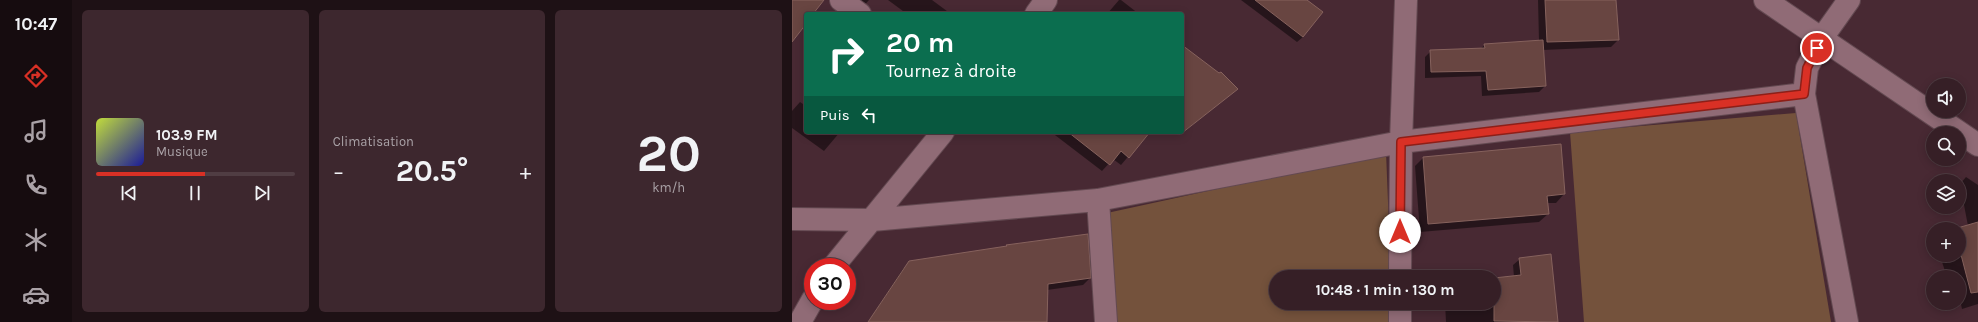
<!DOCTYPE html>
<html lang="fr">
<meta charset="utf-8">
<style>
:root{--surface:#361f26;--page:#3d272e;--text:#f1f3f6;--muted:#aaa2a7;--line:#503d43;--accent:#d93025}
body{margin:0;font-family:Karla,sans-serif;background:var(--page);color:var(--text);height:100vh;display:flex;flex-direction:column;font-size:15px;white-space:nowrap}
*{box-sizing:border-box;margin:0}
p{font-size:13px;color:var(--muted)}
.icon{flex:none;width:22px;height:22px;fill:none;stroke:currentColor;stroke-width:2;stroke-linecap:round;stroke-linejoin:round}
.map{position:relative;flex:1;overflow:hidden}
.details{display:flex;flex-direction:column;gap:10px;padding:10px;background:#1e1115;width:720px}
.details>*{flex:none}
.banner{position:absolute;left:12px;top:12px;width:380px;height:122px;border-radius:4px;box-shadow:0 2px 10px #0003,0 0 0 1px var(--line);background:#0b6e4f;color:#fff;overflow:hidden}
.controls{position:absolute;left:1134px;top:78px;display:grid;gap:8px}
.controls a{display:grid;place-items:center;width:40px;height:40px;border-radius:50%;background:var(--surface);box-shadow:0 2px 10px #0003,0 0 0 1px var(--line);font-size:20px}
.speed{position:absolute;left:12px;top:258px;display:flex;gap:8px;font-size:20px;font-weight:700;text-align:center}
.speed>*{display:grid;place-content:center;width:52px;height:52px;border-radius:50%;background:var(--surface);box-shadow:0 2px 10px #0003,0 0 0 1px var(--line);line-height:1}
.speed .limit{border:6px solid #d22;background:#fff;color:#111}
.pin{position:absolute;display:grid;place-items:center;width:34px;height:34px;color:#fff;margin:-17px;border:2px solid #fff;border-radius:50%;box-shadow:0 1px 4px #0007}
.me{position:absolute;width:44px;margin:-22px;rotate:0deg;stroke-linejoin:round;filter:drop-shadow(0 0 3px #0008)}
.turn{display:flex;align-items:center;gap:14px;height:84px;padding:0 16px;font-size:18px}
.turn .icon{width:52px;height:52px;stroke-width:2.5}
.turn b{display:block;font-size:28px;line-height:34px}
.then{display:flex;align-items:center;height:38px;padding:0 16px;background:#0003;gap:8px;font-size:15px}
.big{font-size:30px;font-weight:700;line-height:1.1}
.details .card{flex:1;display:flex;flex-direction:column;justify-content:center;gap:6px;min-width:0;padding:0 14px;border-radius:6px;background:var(--page)}
.details .dial{align-items:center;gap:0}
.dial b{font-size:52px;line-height:1}
.song{display:flex;align-items:center;gap:12px}
.cover{width:48px;height:48px;border-radius:6px;background:linear-gradient(135deg,hsl(70 70% 55%),hsl(240 70% 35%))}
.played{height:4px;border-radius:2px;background:linear-gradient(90deg,var(--accent) 55%,var(--line) 55%)}
.keys{display:flex;justify-content:space-around;direction:ltr}
.heat{display:flex;justify-content:space-between;align-items:center;font-size:22px;direction:ltr}
.details .tiles{flex:1;display:grid;gap:10px;grid-template-columns:repeat(3,1fr)}
.trip{position:absolute;left:477px;top:270px;width:232px;height:40px;border-radius:20px;background:var(--surface);box-shadow:0 2px 10px #0003,0 0 0 1px var(--line);font-weight:700;line-height:40px;text-align:center}
main{display:flex;flex:1;min-height:0}
.menu{display:flex;flex-direction:column;width:72px;justify-content:space-around;align-items:center;background:#160c0f;color:var(--muted)}
.menu .icon{width:28px;height:28px}
.menu .on{color:var(--accent)}
.menu b{font-size:18px;color:var(--text)}
.map>svg:first-child{display:block}
.green{fill:#74523c}
.shadow{fill:#0007}
.building{fill:#684541;stroke:#86625d}
.lines{fill:none;stroke-linecap:round;stroke-linejoin:round}
.minor-casing{stroke:#634951;stroke-width:24}
.minor{stroke:#906b76;stroke-width:22}
.route-casing{stroke:#8d1f18;stroke-width:10}
.route{stroke:#d93025;stroke-width:7}
</style>
<main>
<nav class="menu">
<b>10:47</b>
<svg class="icon on" aria-label="directions" viewBox="0 0 24 24"><path d="M12 3l9 9-9 9-9-9zM9 14v-3h6M13 9l2 2-2 2"/></svg>
<svg class="icon" aria-label="music" viewBox="0 0 24 24"><path d="M9 18V5l10-2v13"/><circle cx="6" cy="18" r="3"/><circle cx="16" cy="16" r="3"/></svg>
<svg class="icon" aria-label="phone" viewBox="0 0 24 24"><path d="M5 4h4l2 5-3 2q2 4 5 5l2-3 5 2v4C11 20 4 13 5 4z"/></svg>
<svg class="icon" aria-label="climate" viewBox="0 0 24 24"><path d="M12 3v18M4 7l16 10M4 17L20 7"/></svg>
<svg class="icon" aria-label="car" viewBox="0 0 24 24"><path d="M5 17H2v-5l4-1 3-4h7l3 4 3 1v5h-3M9 17h6M6 11h13"/><circle cx="7" cy="17" r="2"/><circle cx="17" cy="17" r="2"/></svg>
</nav>
<section class="details">
<div class="tiles">
<div class="card">
<div class="song"><i class="cover"></i><div><b>103.9 FM</b><p>Musique</p></div></div>
<div class="played"></div>
<div class="keys"><svg class="icon" aria-label="previous" viewBox="0 0 24 24"><path d="M18 5L8 12l10 7zM5 5v14"/></svg><svg class="icon" aria-label="pause" viewBox="0 0 24 24"><path d="M8 5v14M16 5v14"/></svg><svg class="icon" aria-label="next" viewBox="0 0 24 24"><path d="M6 5l10 7-10 7zM19 5v14"/></svg></div>
</div>
<div class="card"><p>Climatisation</p>
<div class="heat"><a>−</a><b class="big">20.5°</b><a>+</a></div>
</div>
<div class="card dial"><b>20</b><p>km/h</p></div>
</div>
</section>
<div class="map">
<svg width="1186" height="322" viewBox="0 0 1186 322">
<rect width="100%" height="100%" fill="#482933"/>
<!-- green -->
<path class="green" d="M1004 113 1039 322H792L778 132Z
M594 152 599 277H484V303H600L601 322H324L315 213Z"/>
<!-- shadow -->
<path class="shadow" d="M56 0H77L69 9Z
M96 0H140L159 14H115Z
M327 0H329L347 14H315Z
M449 0H513L511 37 505 42Z
M746 0H824L826 40 819 47 751 50 753 86 747 92 690 96 689 76 633 78V57L639 51 688 49 693 45 747 41Z
M390 46 445 89 388 135 385 132H390Z
M8 102 14 106V132H48L32 151 0 128V111Z
M259 132H357L329 165 321 159 310 171Z
M631 158 772 194 764 203H755L756 214 747 222 628 232 623 166Z
M1174 177 1186 185V304L1170 309 1167 295V277H1155L1150 262 1157 255H1167V229H1165L1176 226 1168 184Z
M215 246 298 278 291 285 255 290 254 322H76L111 269 118 262 213 247Z
M758 255 765 322H654L653 303H702V279L722 277 721 265 728 259Z"/>
<!-- building -->
<path class="building" d="M0 0H32L21 14H14V24L0 42Z
M463 0H515L531 12 511 37Z
M753 0H824L827 40 755 42Z
M751 40 754 86 696 90 694 71 639 72 638 50 693 48 692 44Z
M390 45 427 73 429 72 446 89 390 133Z
M276 132H358L337 158 329 151 318 165Z
M769 144 773 194 755 196 757 214 636 224 631 157Z
M1186 222V292L1179 293 1167 247V229H1162Z
M296 234 299 278 256 284 255 322H76L117 261 215 246 214 245Z
M759 254 766 322 702 321V278L729 275 727 258Z"/>
<g class="lines">
<!-- minor casing -->
<g class="minor-casing">
<path id="minor" d="M49 0 68 14
M973 0 1186 145
M244 14 254 0
M306 200 314 322
M0 219 80 220 306 200 609 142 1012 94
M41 267 151 132
M608 277 609 142 614 0
M8 322 21 299
M608 322V303
M1055 322 1012 94 1015 68 1030 38 1057 0"/>
</g>
<!-- minor -->
<use href="#minor" class="minor"/>
</g>
<g class="lines">
<!-- route casing -->
<g class="route-casing">
<path id="route" d="M608 232 609 142 1012 94 1015 68 1025 48"/>
</g>
<!-- route -->
<use href="#route" class="route"/>
</g>
</svg>
<div class="controls">
<a><svg class="icon" aria-label="sound" viewBox="0 0 24 24"><path d="M4 9h4l5-4v14l-5-4H4zM17 9q2 3 0 6"/></svg></a>
<a><svg class="icon" aria-label="search" viewBox="0 0 24 24"><circle cx="10" cy="10" r="6"/><path d="M15 15l6 6"/></svg></a>
<a><svg class="icon" aria-label="layers" viewBox="0 0 24 24"><path d="M12 4l9 5-9 5-9-5zM3 14l9 5 9-5"/></svg></a>
<a>+</a>
<a>−</a>
</div>
<div class="speed"><div class="limit">30</div></div>
<div class="pin" style="left:1025px;top:48px;background:#d93025"><svg class="icon" aria-label="arrive" viewBox="0 0 24 24"><path d="M6 21V4h12l-3 4 3 4H6"/></svg></div>
<svg class="me" style="left:608px;top:232px" viewBox="-20 -20 40 40"><circle r="19" fill="#fff"/><path d="M0-13L10 11 0 6-10 11z" fill="#d93025"/></svg>
<div class="trip">10:48 · 1 min · 130 m</div>
<div class="banner">
<div class="turn"><svg class="icon" aria-label="right" viewBox="0 0 24 24"><path d="M7 20v-9h11M14 6l5 5-5 5"/></svg><div><b>20 m</b>Tournez à droite</div></div>
<div class="then">Puis<svg class="icon" aria-label="left" viewBox="0 0 24 24"><path d="M17 20v-9H6M10 6l-5 5 5 5"/></svg></div>
</div>
</div>
</main>
